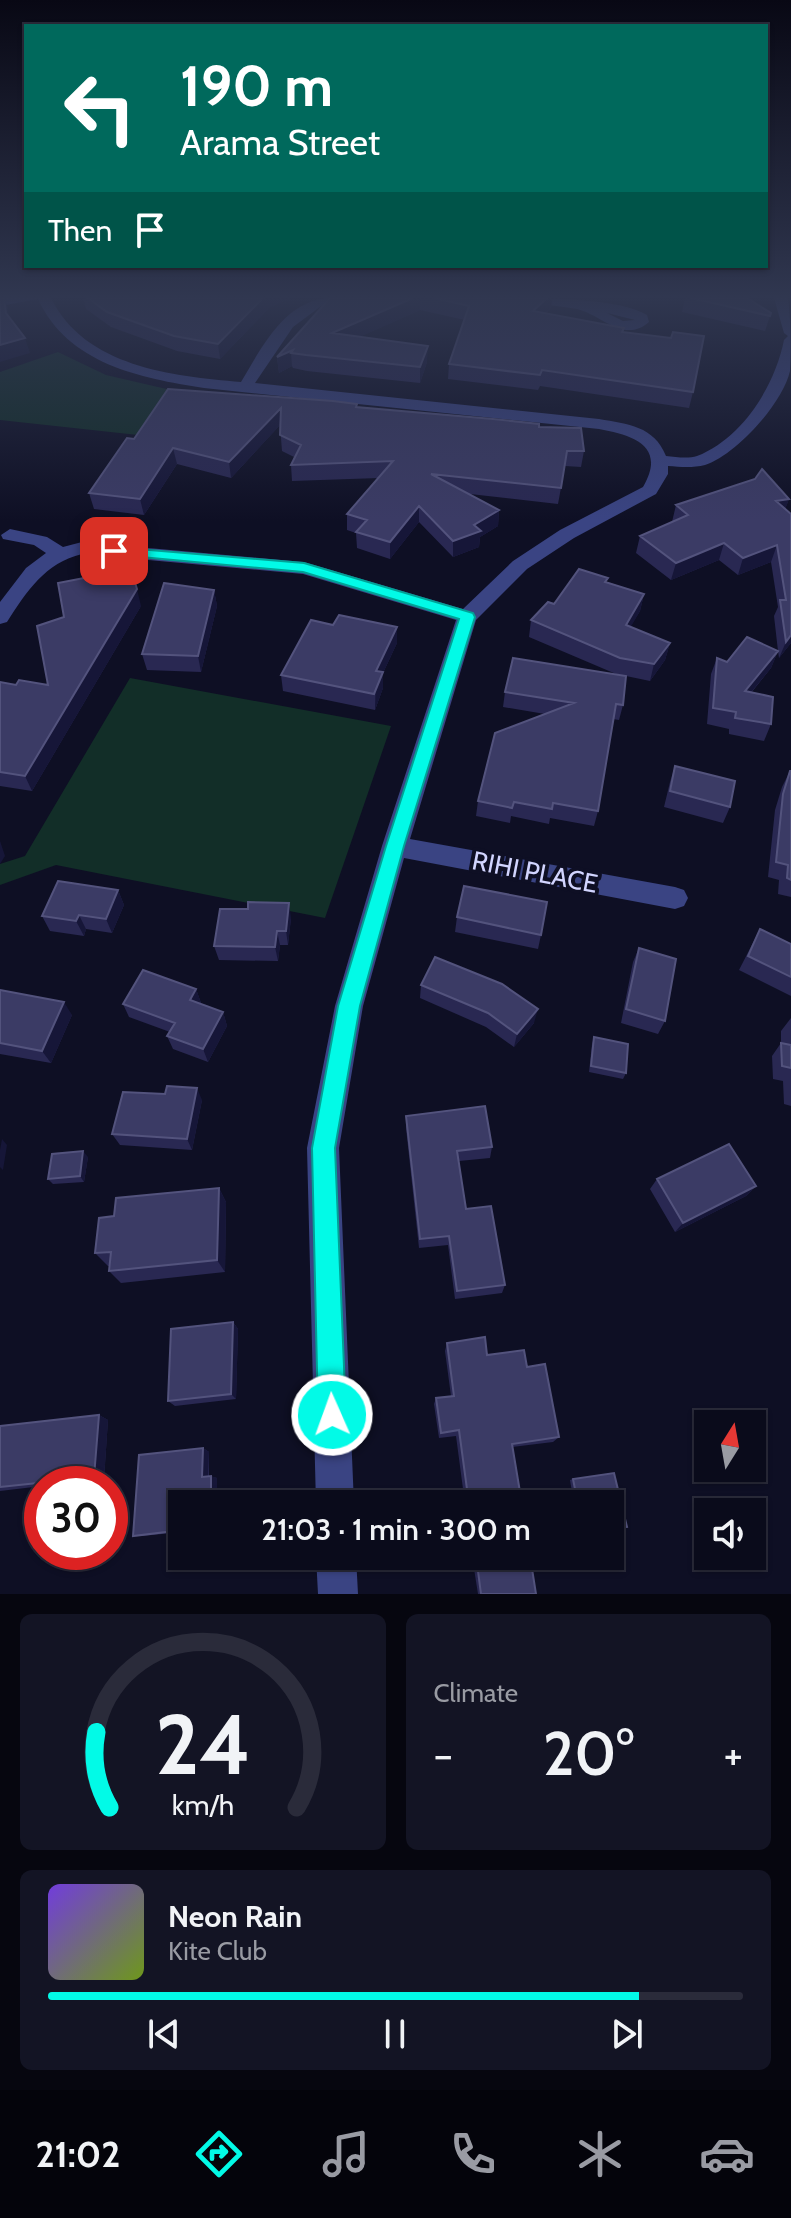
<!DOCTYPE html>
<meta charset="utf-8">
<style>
:root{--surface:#0a0b1b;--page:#131424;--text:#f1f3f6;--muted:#999ba3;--line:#2a2b3a;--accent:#02fae7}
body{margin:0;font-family:Cabin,sans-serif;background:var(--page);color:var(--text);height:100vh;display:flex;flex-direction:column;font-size:30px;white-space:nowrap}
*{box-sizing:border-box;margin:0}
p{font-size:26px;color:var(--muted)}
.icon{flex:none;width:44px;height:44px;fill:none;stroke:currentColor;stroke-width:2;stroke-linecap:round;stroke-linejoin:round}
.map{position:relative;height:1594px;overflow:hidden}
.details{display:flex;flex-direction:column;gap:20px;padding:20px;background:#06060f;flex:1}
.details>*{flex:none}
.top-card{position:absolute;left:24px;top:24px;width:744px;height:244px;border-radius:0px;box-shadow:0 2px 6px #0004,0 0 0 2px var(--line);background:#00695c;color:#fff;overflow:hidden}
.needle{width:52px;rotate:11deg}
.fabs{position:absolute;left:694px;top:1410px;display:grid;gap:16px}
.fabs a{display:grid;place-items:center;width:72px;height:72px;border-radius:0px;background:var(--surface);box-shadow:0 2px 6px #0004,0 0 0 2px var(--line);font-size:40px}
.speed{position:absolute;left:24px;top:1466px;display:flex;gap:16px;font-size:40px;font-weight:700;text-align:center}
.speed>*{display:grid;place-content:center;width:104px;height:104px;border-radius:50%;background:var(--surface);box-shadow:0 2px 6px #0004,0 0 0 2px var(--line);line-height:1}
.speed .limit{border:12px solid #d22;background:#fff;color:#111}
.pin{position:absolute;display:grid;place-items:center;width:68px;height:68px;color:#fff;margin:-34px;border-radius:16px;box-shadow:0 4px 12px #0006}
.me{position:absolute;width:88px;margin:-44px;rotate:358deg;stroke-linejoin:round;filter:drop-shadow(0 0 6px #0008)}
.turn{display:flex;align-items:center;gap:28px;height:168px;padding:0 24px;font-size:36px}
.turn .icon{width:104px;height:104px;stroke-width:2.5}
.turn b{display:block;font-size:56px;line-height:68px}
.then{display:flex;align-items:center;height:76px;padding:0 24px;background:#0003;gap:16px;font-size:30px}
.big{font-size:60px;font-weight:600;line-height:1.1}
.details .widget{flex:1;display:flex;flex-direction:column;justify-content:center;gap:12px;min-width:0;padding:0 28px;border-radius:12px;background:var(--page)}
.details .dial{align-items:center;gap:0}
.dial svg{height:208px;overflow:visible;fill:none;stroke:var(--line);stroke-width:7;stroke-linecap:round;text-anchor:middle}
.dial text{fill:var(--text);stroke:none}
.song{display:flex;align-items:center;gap:24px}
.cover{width:96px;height:96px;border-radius:12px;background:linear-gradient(135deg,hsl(260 70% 55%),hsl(80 70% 35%))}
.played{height:8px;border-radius:4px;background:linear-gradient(90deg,var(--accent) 85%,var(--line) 85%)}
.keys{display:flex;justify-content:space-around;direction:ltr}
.heat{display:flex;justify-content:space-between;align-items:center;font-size:44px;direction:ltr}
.details .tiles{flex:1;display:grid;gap:20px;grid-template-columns:1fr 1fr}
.widget:last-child{grid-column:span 2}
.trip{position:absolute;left:168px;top:1490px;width:456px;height:80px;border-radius:0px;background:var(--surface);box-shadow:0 2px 6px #0004,0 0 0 2px var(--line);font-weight:600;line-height:80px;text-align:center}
.tab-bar{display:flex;height:128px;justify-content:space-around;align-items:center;background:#04040b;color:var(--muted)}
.tab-bar .icon{width:56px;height:56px}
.tab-bar .on{color:var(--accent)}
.tab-bar b{font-size:36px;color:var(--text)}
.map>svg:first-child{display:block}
.green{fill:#122e28}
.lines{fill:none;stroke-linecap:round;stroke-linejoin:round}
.minor{fill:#3a4483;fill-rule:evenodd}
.wall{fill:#292852}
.shaded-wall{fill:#161638}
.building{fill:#3b3b65;stroke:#53537d;stroke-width:2}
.route{fill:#02fae7;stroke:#01a296;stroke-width:2}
.labels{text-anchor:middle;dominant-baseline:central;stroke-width:8;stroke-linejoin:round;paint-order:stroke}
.street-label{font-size:26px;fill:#d2d5ff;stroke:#0e0f24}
</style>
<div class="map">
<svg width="791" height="1594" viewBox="0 0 791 1594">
<rect width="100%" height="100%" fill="#0e0f24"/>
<!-- green -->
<path class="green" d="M58 352 106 375 171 390 138 435 0 420V372Z
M130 678 391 726 325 918 56 865 0 885V864L25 856Z"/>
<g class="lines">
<!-- minor -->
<path class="minor" d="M0 298H51C85 367 172 376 241 382 262 347 286 298 332 298L293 327 255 383 599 419C628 424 654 426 666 456 676 457 688 459 697 456 743 438 775 385 784 340L788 336 784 333 774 298H788C791 318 791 352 790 371 783 403 736 455 705 465 693 468 681 467 668 466V474L656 494 574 538 527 569 476 620 410 839 675 887 684 890 688 898 684 906 675 909 404 858 363 1006 339 1148 354 1504H316L307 1148 335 1006 382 846 456 620 303 574 82 554C45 563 27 591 7 622L0 624V602L26 568 46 553 34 545 3 539 1 535 10 529 47 537 63 547 82 542 304 562 463 609 513 561 560 530 643 487C667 446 633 435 599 429L204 388C140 378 68 364 38 299L0 306Z
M518 298C549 298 622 299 647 315L649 322C624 344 602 315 577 309 560 306 542 304 525 302ZM607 313 635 320 623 321Z
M316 1556H356L358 1594H318Z"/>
</g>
<!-- wall -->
<path class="wall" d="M83 298H291L270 307 220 359 177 351 111 327 86 309Z
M330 298H552L551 308 545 314 623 332 693 392 689 408 540 386 538 390 448 379 449 364 465 320 420 310 359 337 427 362 420 383 307 371 293 368 292 366 279 373 277 357Z
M685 298H747L771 313 765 331 682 312Z
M357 408 539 427 584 451 581 467 565 466 558 504 470 494 499 510 498 526 480 537 479 547 453 557 419 522 390 559 357 548 356 533 347 530V514L379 478 292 481 291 465 294 457 282 451 280 425 231 478 177 464 144 515 94 509 89 493 134 439Z
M789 499 785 509 791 514V643L779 658 778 651 771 668 751 693 771 724 764 741 729 734V729L707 724 711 674 717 658 727 662 778 651 774 616 778 607 771 562 738 575 719 560 671 580 636 553 640 536 672 522 676 505Z
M607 582 644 594 640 611 630 627 670 643 665 660 650 681 626 676 623 705 619 720 613 719 598 811 594 826 550 818 549 824 511 816 510 823 476 816 478 801 545 714 503 707 505 692 616 674 529 637 531 620 554 604Z
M214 590 217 606 201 672 147 670 142 654Z
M141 606 32 791 0 786V682L16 685H48Z
M333 625 397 627V643L383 673V688L375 710 283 691 281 675Z
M675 766 730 807 723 823 664 807 670 782Z
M790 771H791V897L778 894 779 880 768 877 775 810 782 787Z
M118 890 124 905 112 933 86 929 84 936 50 931 42 916Z
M457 917 541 935 538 949 455 932Z
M291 918 288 945H280L278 961 219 960 214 946Z
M760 929 791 944V996L739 970Z
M639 948 665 1021 658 1034 621 1023 633 962Z
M421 985 534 1023 514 1047 486 1027 420 998Z
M196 989 201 1003 200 1004 223 1012 227 1026 208 1062 173 1049 167 1036 170 1032 129 1017 123 1004Z
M0 990 72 1015 51 1063 0 1054Z
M791 1018V1106L784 1104 783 1081 773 1079 772 1056 781 1043V1031Z
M594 1037 626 1073 623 1079 589 1072 592 1044Z
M202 1100 192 1150 120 1145 112 1134Z
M406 1116 492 1147 490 1158 459 1161 466 1209 505 1285 502 1293 455 1299 448 1245 419 1248 406 1128Z
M88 1157 84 1182 53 1184 48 1179Z
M657 1179 756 1186 746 1196 675 1232 650 1189Z
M219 1188 226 1202 225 1272 121 1283 109 1271 110 1266H108L95 1253 114 1216Z
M233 1322 238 1329 236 1399 175 1406 168 1401Z
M447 1343 527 1367 559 1437 553 1442 512 1447 522 1504H465L456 1436 439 1438 434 1404 436 1398 451 1396 445 1351Z
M99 1415 108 1420 104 1479 61 1484H42V1486L0 1491V1426Z
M203 1448 209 1452V1476L217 1478V1504H182V1532L142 1536H133Z
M573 1479 610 1504H574L570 1480Z
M472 1556H530L536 1594H478Z"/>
<!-- shaded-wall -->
<path class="shaded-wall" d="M4 298 8 308 11 328 6 313Z
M263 298H291L270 307 220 359 218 344Z
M413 298H420V310L333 349 332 333Z
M547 298H552L551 308 531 326 533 311Z
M25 338 30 353 0 362V345Z
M428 346 427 362 420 383V367Z
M293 350 291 353 292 366 279 373 277 357Z
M281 408 282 423 231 478 229 462Z
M173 448 177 464 144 515 140 499Z
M789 499 783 515 776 501Z
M419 506V522L390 559V542Z
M499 510 498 526 480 537 479 547 453 557V541L474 525Z
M724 543 719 560 671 580 676 563Z
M777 545 771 562 738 575 743 558Z
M137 589 141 606 32 791 25 776Z
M214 590 217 606 201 672 198 656Z
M644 594 640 611 622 642 626 625Z
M397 627V643L383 673V688L375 710 376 671Z
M791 635V643L779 658 786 642Z
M670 643 665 660 650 681 654 664Z
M778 651 771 668 738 708 745 691Z
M0 841 5 856 0 864Z
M118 890 124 905 112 933 106 919Z
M289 903 291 918 288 945 286 931Z
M79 915 86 929 84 936 76 921Z
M277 931 280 945 278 961 275 947Z
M196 989 201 1003 195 1014 190 1000Z
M64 1002 72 1015 51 1063 42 1051Z
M538 1009 534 1023 514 1047 517 1034Z
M223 1012 227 1026 208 1062 203 1049Z
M197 1088 202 1100 192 1150 187 1139Z
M2 1139 7 1145 3 1170 0 1167V1150Z
M83 1151 88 1157 84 1182 80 1176Z
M756 1186 746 1196 675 1232 683 1223Z
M219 1188 226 1202 225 1272 217 1260Z
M233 1322 238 1329 236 1399 231 1394Z
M99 1415 108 1420 104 1479 94 1477Z
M203 1448 209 1452 208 1480 202 1477Z
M211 1476 217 1478V1504H211Z"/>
<!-- building -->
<path class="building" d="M0 298H4L6 313 25 338 0 345Z
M88 298H263L218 344 174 336 107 312Z
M330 298H413L332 333 428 346 420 367 306 355 291 353 293 350 277 357Z
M434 298H547L533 311 624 328 622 332 671 338 673 332 704 336 693 392 542 370 540 375 449 364 469 306Z
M691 298H747L771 313 770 316Z
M168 389 333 401 357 404 356 407 493 419 539 424V427L581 428 584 451H567L561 488 431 474 499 510 474 525 481 531 453 541 419 506 390 542 356 532 367 520 347 514 393 461 291 465 301 445 280 435 281 408 229 462 173 448 140 499 89 493 127 438 134 439Z
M762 469 789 499 776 501 791 514V635L786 642 780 600H786L777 545 743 558 724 543 676 563 640 536 688 515 676 505 755 479Z
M131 569 137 589 25 776 0 772V682L16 685 19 680 48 685 37 626 64 617 58 583Z
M579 569 608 578 605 582 644 594 626 625 670 643 654 664 620 658 531 620 548 602 554 604Z
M164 583 214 590 198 656 142 654Z
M339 615 397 627 376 671 383 672 374 694 281 675 311 620 333 625Z
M747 637 778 651 745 691 773 697 771 724 735 718 736 712 713 708 717 658 727 662Z
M513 658 626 676 623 705 616 704 598 811 553 803 552 809 514 802 512 808 478 801 495 733 574 703 505 692Z
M675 766 735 781 730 807 670 791Z
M790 771H791V880L787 878 788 865 776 862 783 794Z
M58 881 118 890 106 919 79 915 76 921 42 916Z
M464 886 547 902 541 935 457 917Z
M248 902 289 903 286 931H277L275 947 214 946 220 909H248Z
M760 929 791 944V977L748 956Z
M639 948 676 959 665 1021 626 1009Z
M435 957 502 984 538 1009 517 1034 488 1013 421 985Z
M143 970 196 989 190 1000 223 1012 203 1049 167 1036 175 1023 123 1004Z
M0 990 64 1002 42 1051 0 1043Z
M594 1037 628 1044 626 1073 591 1066Z
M781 1043 791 1045V1068L782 1066Z
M167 1086 197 1088 187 1139 112 1134 123 1092 165 1094Z
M485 1106 492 1147 457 1151 466 1209 491 1206 505 1285 457 1291 449 1236 420 1239 406 1116Z
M729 1144 756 1186 683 1223 657 1179Z
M83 1151 80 1176 48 1179 52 1154Z
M219 1188 217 1260 109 1271 111 1252 95 1253 99 1218 114 1216 116 1198Z
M233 1322 231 1394 168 1401 171 1329Z
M485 1337 487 1355 524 1350 527 1367 545 1364 559 1437 512 1444 522 1504H469L459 1430 441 1433 436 1398 454 1396 447 1343Z
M99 1415 94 1477 0 1487V1426Z
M203 1448 202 1477 211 1476V1504H182V1530L133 1536 139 1455Z
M614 1473 627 1527 610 1529V1504H578L573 1479Z
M476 1556H530L536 1594H481Z"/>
<!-- sky -->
<linearGradient id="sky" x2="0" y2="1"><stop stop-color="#080814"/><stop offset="0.57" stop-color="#303750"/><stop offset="1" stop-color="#303750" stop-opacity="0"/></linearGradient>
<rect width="791" height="521" fill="url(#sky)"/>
<!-- route -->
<path class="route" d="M114 547 304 563 473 613 475 617 404 846 360 1006 335 1148 346 1415 342 1425 332 1429 322 1425 318 1415 312 1148 338 1006 386 846 459 619 303 572 109 554V548Z"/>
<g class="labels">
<!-- street labels -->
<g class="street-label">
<text transform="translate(535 872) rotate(11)">RIHI PLACE</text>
</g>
</g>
</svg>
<div class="fabs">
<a><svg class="needle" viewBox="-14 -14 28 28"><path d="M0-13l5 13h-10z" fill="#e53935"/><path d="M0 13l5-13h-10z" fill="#999ba3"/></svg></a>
<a><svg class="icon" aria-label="sound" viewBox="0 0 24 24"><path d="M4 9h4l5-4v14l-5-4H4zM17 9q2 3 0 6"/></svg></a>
</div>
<div class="speed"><div class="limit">30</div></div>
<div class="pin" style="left:114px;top:551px;background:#d93025"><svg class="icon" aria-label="arrive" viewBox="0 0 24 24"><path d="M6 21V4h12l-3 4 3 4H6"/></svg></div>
<svg class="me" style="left:332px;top:1415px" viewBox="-20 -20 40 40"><circle r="17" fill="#02fae7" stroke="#fff" stroke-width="3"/><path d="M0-11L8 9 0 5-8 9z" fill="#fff"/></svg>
<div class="trip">21:03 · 1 min · 300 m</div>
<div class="top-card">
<div class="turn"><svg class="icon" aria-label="left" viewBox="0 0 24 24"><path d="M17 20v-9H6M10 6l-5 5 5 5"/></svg><div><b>190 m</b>Arama Street</div></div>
<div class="then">Then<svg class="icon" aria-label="arrive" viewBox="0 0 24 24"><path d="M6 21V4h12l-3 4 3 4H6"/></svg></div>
</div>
</div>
<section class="details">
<div class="tiles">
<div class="widget dial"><svg viewBox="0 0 100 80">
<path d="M14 69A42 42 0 1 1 86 69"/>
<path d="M14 69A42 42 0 0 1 9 40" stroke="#02fae7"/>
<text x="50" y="56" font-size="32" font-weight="700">24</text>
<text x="50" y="72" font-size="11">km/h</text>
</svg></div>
<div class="widget"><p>Climate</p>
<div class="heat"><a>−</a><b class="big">20°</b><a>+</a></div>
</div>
<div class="widget">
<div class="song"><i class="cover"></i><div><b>Neon Rain</b><p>Kite Club</p></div></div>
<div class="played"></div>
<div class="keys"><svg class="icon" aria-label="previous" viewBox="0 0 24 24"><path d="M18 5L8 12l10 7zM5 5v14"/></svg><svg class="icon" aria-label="pause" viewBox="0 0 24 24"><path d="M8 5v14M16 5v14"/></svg><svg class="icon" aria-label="next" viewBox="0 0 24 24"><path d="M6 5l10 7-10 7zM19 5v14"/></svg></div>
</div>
</div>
</section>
<nav class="tab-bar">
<b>21:02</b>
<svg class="icon on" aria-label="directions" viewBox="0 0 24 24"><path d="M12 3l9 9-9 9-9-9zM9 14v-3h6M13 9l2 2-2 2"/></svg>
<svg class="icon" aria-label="music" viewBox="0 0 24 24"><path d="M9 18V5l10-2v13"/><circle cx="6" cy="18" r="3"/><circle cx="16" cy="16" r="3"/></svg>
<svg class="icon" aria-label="phone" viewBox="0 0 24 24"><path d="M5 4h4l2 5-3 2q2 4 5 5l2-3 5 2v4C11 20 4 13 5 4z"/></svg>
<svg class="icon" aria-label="climate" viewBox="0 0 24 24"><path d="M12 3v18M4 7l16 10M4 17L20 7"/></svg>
<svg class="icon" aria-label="car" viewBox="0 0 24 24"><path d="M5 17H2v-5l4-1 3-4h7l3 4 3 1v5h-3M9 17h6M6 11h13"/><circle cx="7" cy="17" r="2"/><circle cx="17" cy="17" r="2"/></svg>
</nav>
